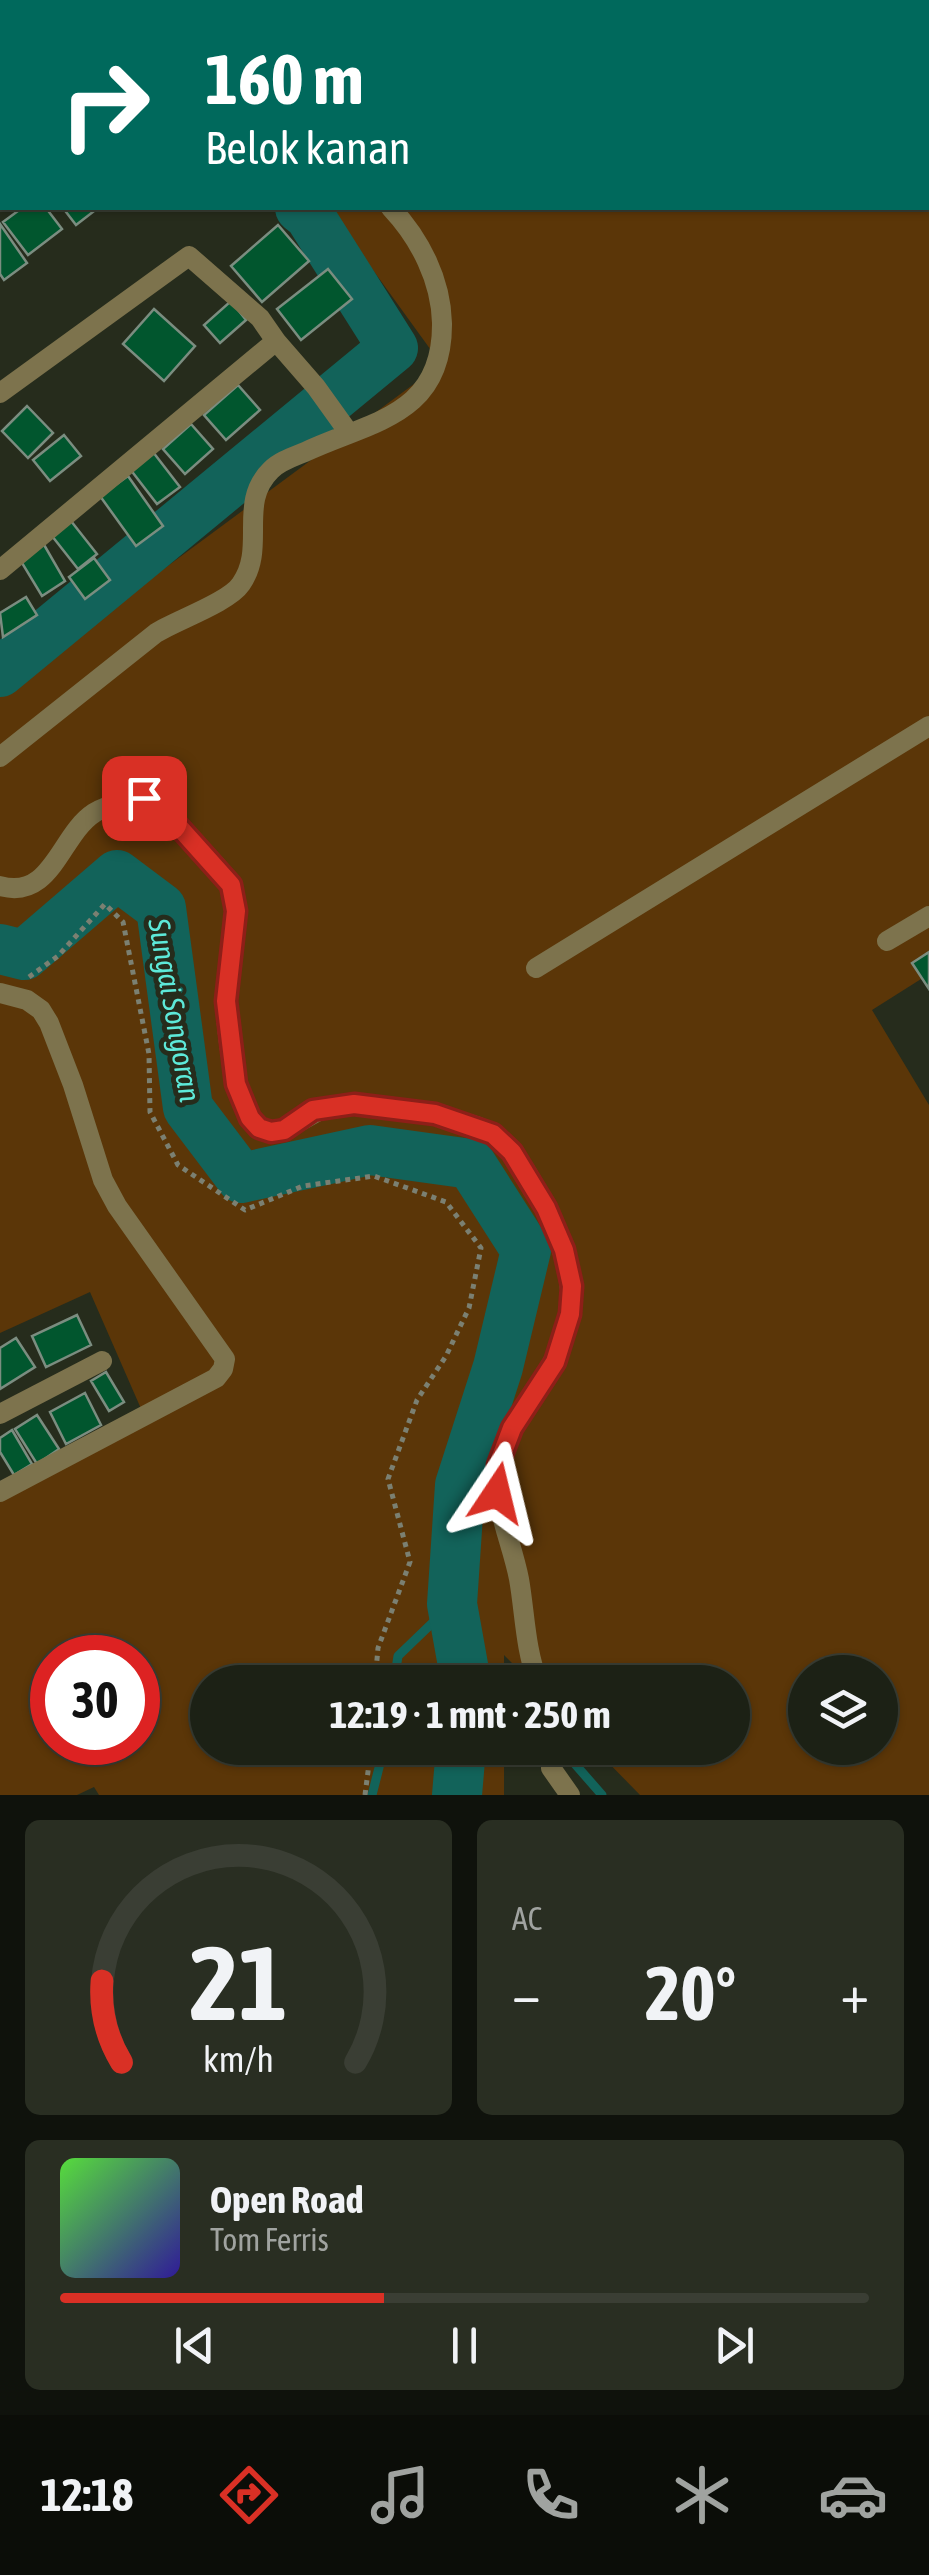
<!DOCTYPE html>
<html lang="id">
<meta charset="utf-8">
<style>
:root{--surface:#1c2115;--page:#292e22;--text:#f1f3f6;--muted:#a0a3a0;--line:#3a3e34;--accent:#d93025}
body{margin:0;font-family:"Asap Condensed",sans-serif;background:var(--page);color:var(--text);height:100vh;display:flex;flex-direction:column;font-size:38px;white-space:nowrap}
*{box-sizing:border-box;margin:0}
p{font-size:32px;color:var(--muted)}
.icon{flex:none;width:55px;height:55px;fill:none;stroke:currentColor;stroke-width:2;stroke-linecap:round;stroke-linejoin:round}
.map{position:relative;height:1795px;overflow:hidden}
.drawer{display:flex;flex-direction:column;gap:25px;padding:25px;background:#0f120c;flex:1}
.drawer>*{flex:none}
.guide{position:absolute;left:0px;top:0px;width:930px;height:210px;box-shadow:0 2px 8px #0004,0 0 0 2px var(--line);background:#00695c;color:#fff;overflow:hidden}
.tools{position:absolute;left:788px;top:1655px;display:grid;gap:20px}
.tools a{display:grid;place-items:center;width:110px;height:110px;border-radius:50%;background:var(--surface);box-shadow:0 2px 8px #0004,0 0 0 2px var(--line);font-size:50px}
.speed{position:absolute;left:30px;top:1635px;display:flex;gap:20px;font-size:50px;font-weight:700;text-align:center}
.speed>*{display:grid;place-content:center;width:130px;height:130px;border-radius:50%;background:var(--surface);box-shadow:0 2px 8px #0004,0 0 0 2px var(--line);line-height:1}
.speed .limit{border:15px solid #d22;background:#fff;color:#111}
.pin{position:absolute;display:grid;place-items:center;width:85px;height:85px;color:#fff;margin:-42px;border-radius:20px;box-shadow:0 5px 15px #0006}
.me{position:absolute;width:110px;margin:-55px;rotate:10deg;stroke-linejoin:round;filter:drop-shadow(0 0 8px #0008)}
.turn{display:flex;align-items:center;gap:35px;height:210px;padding:0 40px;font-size:45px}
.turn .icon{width:130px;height:130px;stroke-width:2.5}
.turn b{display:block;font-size:70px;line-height:85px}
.big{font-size:75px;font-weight:700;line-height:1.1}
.drawer .card{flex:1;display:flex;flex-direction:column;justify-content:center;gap:15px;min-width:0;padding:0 35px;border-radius:15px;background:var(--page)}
.drawer .dial{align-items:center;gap:0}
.dial svg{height:260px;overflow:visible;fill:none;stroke:var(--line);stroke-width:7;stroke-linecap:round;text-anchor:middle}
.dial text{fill:var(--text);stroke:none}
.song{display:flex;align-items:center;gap:30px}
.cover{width:120px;height:120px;border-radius:15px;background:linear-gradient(135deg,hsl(110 70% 55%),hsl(250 70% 35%))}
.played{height:10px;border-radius:5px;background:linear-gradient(90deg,var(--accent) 40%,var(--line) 40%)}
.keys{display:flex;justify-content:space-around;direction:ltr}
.heat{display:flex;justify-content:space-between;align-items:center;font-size:55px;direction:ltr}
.drawer .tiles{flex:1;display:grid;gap:25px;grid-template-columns:1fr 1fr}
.card:last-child{grid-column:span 2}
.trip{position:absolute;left:190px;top:1665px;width:560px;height:100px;border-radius:50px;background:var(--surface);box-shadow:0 2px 8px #0004,0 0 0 2px var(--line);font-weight:700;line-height:100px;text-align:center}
.tab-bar{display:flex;height:160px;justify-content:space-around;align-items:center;background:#0b0d08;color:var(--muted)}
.tab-bar .icon{width:70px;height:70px}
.tab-bar .on{color:var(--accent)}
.tab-bar b{font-size:45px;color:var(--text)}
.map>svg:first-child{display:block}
.green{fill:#5b3608;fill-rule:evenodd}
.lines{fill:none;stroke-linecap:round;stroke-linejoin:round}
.stream{stroke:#12635a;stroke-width:9}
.river{stroke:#12635a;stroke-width:50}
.building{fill:#01562e;stroke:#7b8d80;stroke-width:2.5}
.path{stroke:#7b8072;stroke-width:5;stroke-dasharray:5 5;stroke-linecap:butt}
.street{stroke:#7d734d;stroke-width:20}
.route-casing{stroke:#8d1f18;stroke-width:25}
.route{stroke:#d93025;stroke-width:18}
.labels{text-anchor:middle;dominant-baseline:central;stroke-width:10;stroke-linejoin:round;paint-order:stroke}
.water-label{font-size:30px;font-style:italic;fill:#5de9d9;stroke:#262c1c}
</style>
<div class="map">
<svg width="929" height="1795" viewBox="0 0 929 1795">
<rect width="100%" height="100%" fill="#262c1c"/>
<!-- green -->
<path class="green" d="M208 0H929V974L872 1010 929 1105V1795H640L594 1748H732V1682H531L504 1655V1682H208V1748H504V1795H99L94 1787 77 1795H0V1500L142 1411 90 1292 0 1333V690L441 364 328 208H928V2ZM52 1658H138V1742H52ZM805 1672H880V1748H805Z"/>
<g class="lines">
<!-- stream -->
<path class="stream" d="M466 1680 471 1682
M394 1682 398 1656 452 1604
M561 1748 602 1795
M372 1795 384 1748"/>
<!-- river -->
<path class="river" d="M146 0 147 2
M0 672 393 348 309 215 300 208
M0 949 24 955 117 875 161 908 188 1108 241 1178 370 1150 471 1164 526 1250 498 1367 460 1485 452 1604 466 1682
M457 1795 461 1748"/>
</g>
<!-- building -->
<path class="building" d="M22 208H46L62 229 28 255 3 222Z
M63 208H98L76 225Z
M0 224 27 263 4 280 0 274Z
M278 225 309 261 262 302 231 266Z
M328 269 352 299 301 340 277 309Z
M231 301 246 320 220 343 204 325Z
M154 309 195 346 164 381 123 344Z
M238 385 260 410 226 440 204 415Z
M27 406 53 433 28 458 2 431Z
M191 424 213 449 185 474 163 449Z
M64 435 81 456 50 481 33 460Z
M153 452 180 487 157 504 130 469Z
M128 476 163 526 136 546 100 496Z
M71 521 97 554 78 569 52 536Z
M43 543 65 581 42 596 19 558Z
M94 558 110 580 85 599 69 577Z
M26 597 37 615 3 637 0 613Z
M929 952V989L912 963Z
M77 1315 91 1345 46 1367 32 1336Z
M16 1338 35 1367 0 1389V1348Z
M106 1372 124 1402 109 1411 91 1381Z
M85 1393 101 1425 66 1444 50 1412Z
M37 1415 59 1449 37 1464 15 1429Z
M12 1430 32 1464 14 1475 0 1452V1438Z"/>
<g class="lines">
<!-- path -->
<path class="path" d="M29 977 58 956 105 904 123 922 149 1054 150 1112 178 1165 245 1210 303 1186 374 1176 446 1202 481 1248 469 1308 446 1356 417 1400 388 1479 410 1562 378 1648 375 1682
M365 1795 371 1748"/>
<!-- street -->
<path class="street" d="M33 0 34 2
M206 0V2
M0 180 2 179
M276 341 316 387 349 433
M0 393 189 256 260 318 276 341 0 570
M0 757 156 633C177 620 229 602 241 584 267 547 237 503 271 470 280 461 293 457 305 452 371 421 443 416 442 323 441 280 420 239 391 208
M0 886C52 901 60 835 94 813 102 808 114 804 123 802 128 801 139 798 145 799 163 802 178 827 190 839 207 856 229 873 233 899 239 931 229 964 226 996 224 1022 235 1111 257 1127 280 1144 309 1110 333 1106 364 1101 469 1117 495 1135 518 1152 538 1190 549 1216 583 1295 576 1329 530 1400 517 1420 502 1443 498 1468 493 1505 512 1542 519 1579 525 1613 525 1649 538 1682
M887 941 929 916
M536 968 929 726
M0 993 27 1000 41 1010 49 1023 73 1085 103 1180 117 1206 225 1359 223 1369 216 1378 0 1492
M0 1414 102 1361
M555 1748 551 1768 570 1795"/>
</g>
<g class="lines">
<!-- route casing -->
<g class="route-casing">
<path id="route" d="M144 798 162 808 231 885 236 911 226 1001 236 1084 250 1118 259 1128 271 1132 284 1130 313 1110 354 1104 435 1114 493 1134 512 1152 546 1208 564 1250 572 1286 570 1314 555 1362 512 1428 498 1465 497 1493"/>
</g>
<!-- route -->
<use href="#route" class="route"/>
</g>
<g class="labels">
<!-- water labels -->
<g class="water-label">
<text transform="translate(175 1010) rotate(80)">Sungai Songoran</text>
</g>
</g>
</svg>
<div class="tools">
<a><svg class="icon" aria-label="layers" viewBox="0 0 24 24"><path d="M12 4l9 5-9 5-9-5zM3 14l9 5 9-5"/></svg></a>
</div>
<div class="speed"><div class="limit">30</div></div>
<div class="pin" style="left:144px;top:798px;background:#d93025"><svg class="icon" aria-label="arrive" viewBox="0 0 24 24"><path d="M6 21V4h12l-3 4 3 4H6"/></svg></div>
<svg class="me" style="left:497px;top:1493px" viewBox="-20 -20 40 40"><path d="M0-17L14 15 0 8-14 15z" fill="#d93025" stroke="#fff" stroke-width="4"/></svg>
<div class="trip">12:19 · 1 mnt · 250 m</div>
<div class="guide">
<div class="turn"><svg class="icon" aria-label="right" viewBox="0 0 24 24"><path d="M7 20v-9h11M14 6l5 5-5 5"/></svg><div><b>160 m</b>Belok kanan</div></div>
</div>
</div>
<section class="drawer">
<div class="tiles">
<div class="card dial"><svg viewBox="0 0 100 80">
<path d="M14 69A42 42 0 1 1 86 69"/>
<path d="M14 69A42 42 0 0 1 8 44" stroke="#d93025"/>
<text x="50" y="56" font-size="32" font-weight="700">21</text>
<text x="50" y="72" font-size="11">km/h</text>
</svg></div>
<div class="card"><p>AC</p>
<div class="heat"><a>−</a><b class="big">20°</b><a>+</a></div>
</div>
<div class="card">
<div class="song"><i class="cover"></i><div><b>Open Road</b><p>Tom Ferris</p></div></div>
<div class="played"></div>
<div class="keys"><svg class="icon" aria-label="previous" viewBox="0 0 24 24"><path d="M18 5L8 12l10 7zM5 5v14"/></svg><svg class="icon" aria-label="pause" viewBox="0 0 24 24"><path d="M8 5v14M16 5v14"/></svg><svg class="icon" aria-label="next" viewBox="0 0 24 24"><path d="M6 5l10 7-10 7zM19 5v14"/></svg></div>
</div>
</div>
</section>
<nav class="tab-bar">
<b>12:18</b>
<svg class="icon on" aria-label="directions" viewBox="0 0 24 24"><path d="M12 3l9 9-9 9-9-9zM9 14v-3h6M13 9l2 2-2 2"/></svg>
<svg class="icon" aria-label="music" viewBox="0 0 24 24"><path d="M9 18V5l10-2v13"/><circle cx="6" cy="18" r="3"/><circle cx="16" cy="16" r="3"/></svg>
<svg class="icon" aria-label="phone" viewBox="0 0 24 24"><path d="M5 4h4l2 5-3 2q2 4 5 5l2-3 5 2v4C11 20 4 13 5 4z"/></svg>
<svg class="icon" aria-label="climate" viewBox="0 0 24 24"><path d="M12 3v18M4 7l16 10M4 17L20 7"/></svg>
<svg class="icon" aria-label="car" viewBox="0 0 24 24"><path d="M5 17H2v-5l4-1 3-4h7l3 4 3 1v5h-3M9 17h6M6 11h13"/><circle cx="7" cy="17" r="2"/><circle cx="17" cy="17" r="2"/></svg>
</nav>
